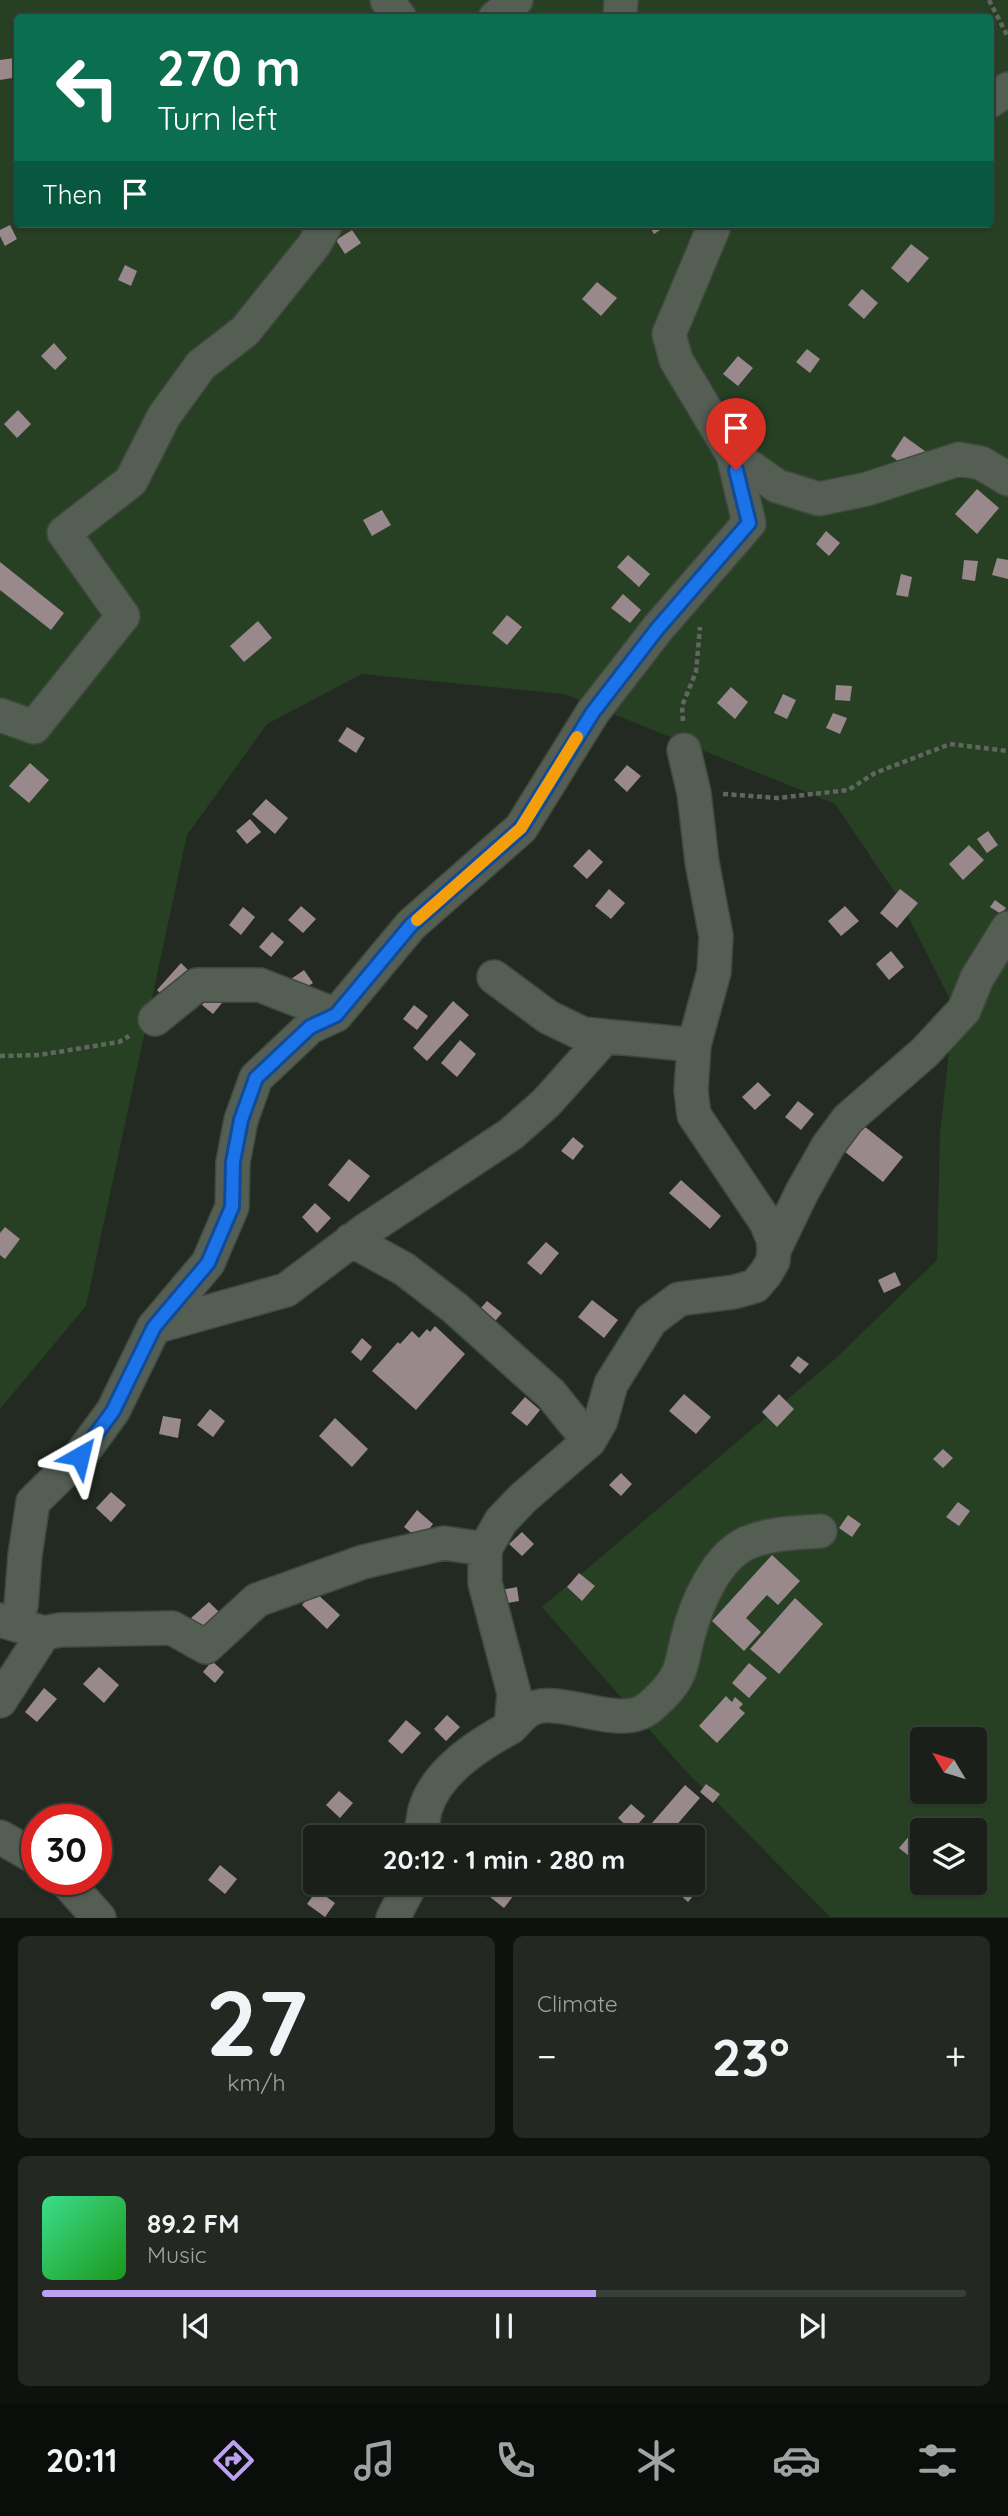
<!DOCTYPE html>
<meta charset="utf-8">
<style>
:root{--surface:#1a2019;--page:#232822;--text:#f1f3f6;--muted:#9fa3a2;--line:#383e38;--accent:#bca0f2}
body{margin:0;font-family:Quicksand,sans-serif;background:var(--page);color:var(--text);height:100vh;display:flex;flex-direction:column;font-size:26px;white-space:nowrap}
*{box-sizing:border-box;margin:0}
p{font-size:23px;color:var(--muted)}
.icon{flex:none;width:38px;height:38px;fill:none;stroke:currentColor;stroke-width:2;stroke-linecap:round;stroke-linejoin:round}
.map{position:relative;height:1918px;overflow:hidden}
.panel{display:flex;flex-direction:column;gap:18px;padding:18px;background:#0e120e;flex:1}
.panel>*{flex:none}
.guide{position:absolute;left:14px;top:14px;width:980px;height:214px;border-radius:7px;box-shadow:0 2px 5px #0004,0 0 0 2px var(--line);background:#0b6e4f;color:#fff;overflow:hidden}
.needle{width:46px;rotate:308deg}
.fabs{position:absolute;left:910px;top:1727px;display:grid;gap:14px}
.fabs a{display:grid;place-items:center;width:77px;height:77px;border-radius:7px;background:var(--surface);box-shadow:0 2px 5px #0004,0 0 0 2px var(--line);font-size:35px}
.speed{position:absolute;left:21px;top:1804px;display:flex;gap:14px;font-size:35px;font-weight:700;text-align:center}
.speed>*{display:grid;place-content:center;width:91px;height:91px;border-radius:50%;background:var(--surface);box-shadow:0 2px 5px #0004,0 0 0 2px var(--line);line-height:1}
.speed .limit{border:10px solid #d22;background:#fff;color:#111}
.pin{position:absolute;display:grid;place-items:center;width:60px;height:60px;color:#fff;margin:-72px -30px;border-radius:50% 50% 50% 0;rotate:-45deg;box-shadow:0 0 7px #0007}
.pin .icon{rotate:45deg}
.me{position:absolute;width:77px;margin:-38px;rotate:37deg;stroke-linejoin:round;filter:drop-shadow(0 0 5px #0008)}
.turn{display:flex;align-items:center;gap:24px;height:147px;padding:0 28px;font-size:32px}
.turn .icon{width:91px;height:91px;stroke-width:2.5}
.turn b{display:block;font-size:49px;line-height:60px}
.then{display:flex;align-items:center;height:66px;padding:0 28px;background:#0003;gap:14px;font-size:26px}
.big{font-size:52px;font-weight:700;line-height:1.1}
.panel .tile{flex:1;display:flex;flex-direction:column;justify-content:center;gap:10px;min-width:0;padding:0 24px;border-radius:10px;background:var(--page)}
.panel .dial{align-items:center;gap:0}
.dial b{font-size:91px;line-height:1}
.song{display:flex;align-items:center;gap:21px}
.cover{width:84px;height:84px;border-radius:10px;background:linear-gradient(135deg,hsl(150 70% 55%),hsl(120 70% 35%))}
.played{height:7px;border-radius:4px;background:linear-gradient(90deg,var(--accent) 60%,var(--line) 60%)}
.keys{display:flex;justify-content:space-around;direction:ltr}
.heat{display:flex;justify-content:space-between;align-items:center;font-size:38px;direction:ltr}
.panel .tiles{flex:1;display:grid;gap:18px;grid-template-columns:1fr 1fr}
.tile:last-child{grid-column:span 2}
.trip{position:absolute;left:303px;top:1825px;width:402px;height:70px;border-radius:7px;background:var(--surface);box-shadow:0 2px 5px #0004,0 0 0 2px var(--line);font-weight:700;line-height:70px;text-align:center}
.dock{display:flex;height:112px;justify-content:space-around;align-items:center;background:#0a0d0a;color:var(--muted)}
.dock .icon{width:49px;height:49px}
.dock .current{color:var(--accent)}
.dock b{font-size:32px;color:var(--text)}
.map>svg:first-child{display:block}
.green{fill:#274024;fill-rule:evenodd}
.building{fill:#99888c}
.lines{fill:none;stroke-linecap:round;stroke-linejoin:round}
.minor-casing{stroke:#40483f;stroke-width:36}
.path{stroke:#60675f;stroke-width:4.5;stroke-dasharray:5 3.5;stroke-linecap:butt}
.minor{stroke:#545e53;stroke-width:33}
.route-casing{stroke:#114b97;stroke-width:18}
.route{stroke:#1a73e8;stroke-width:12}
.slow{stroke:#f59e0b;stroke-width:12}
</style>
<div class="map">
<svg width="1008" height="1918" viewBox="0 0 1008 1918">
<rect width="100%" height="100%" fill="#222a21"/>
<!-- green -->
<path class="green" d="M0 0H1008V1917H830L682 1767 542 1607 835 1359 937 1260 940 1133 954 1007 898 897 835 804 564 694 362 674 267 724 187 835 86 1306 0 1409ZM18 18H990V224H18ZM922 1740H975V1792H922ZM922 1830H975V1883H922Z"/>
<!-- building -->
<path class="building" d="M15 58 18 77 0 80V60Z
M648 224H669L654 234Z
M10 225 17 239 5 246 0 236V230Z
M352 230 361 243 345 254 336 240Z
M911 244 929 258 908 283 891 268Z
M125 265 137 271 131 286 118 280Z
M597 282 617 298 601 316 582 299Z
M862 289 878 303 864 319 848 305Z
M54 343 67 358 55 370 41 356Z
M807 349 820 359 810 373 796 362Z
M738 356 753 368 738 386 723 374Z
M18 410 31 424 17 438 4 424Z
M904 436 929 454 915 473 891 456Z
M977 489 999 508 977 534 955 514Z
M382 510 391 525 372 536 363 520Z
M826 531 840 543 829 556 816 544Z
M628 555 650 574 639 587 617 567Z
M997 558 1008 560V579L992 575Z
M964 560 978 561 975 581 962 579Z
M0 562 64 613 51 630 0 590Z
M901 574 912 577 908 597 896 595Z
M623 594 641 610 630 623 611 608Z
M507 615 522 627 507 645 492 633Z
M258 621 272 638 244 662 230 646Z
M836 685 852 686 850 701 835 700Z
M731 687 748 702 735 719 717 703Z
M783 694 796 700 787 719 774 713Z
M833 713 847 718 840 734 826 728Z
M347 727 365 738 356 753 338 741Z
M30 763 49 780 29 803 9 786Z
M627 765 641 776 627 792 614 780Z
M266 799 288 818 275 834 252 814Z
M250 819 261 832 247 844 236 831Z
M988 831 998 845 987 853 977 839Z
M969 845 984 860 963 880 949 864Z
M589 849 603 862 587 879 573 866Z
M609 889 625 903 611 919 595 906Z
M900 889 918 903 897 928 880 913Z
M995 900 1006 908 1001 914 990 907Z
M301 906 316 919 303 933 288 920Z
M845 906 859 921 841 936 828 921Z
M243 907 255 917 241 935 229 925Z
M272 932 284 942 271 957 259 947Z
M891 951 904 967 889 980 876 964Z
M181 963 193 975 169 1002 157 990Z
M304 970 313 983 299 992 291 979Z
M215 989 226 998 213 1014 202 1005Z
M453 1001 469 1015 427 1061 413 1048Z
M414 1005 428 1016 417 1030 403 1019Z
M460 1040 476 1054 457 1077 441 1063Z
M758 1082 771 1095 755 1110 742 1097Z
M798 1101 814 1114 801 1130 785 1117Z
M864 1126 903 1157 883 1182 844 1151Z
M573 1137 584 1146 573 1160 561 1151Z
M349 1159 370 1176 349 1202 328 1185Z
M681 1180 721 1216 710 1229 669 1193Z
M315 1203 331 1218 317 1233 302 1217Z
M5 1227 20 1239 5 1259 0 1255V1233Z
M546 1242 559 1253 541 1275 527 1263Z
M895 1272 901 1285 884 1293 878 1280Z
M592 1300 618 1320 604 1338 578 1317Z
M487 1301 502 1313 490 1327 475 1315Z
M435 1326 465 1354 416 1410 372 1371 398 1342 400 1344 412 1331 419 1338 427 1329 430 1332Z
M362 1338 372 1347 361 1361 351 1352Z
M798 1356 809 1364 800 1374 790 1366Z
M684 1394 711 1417 696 1434 669 1411Z
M779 1394 794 1409 777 1427 762 1412Z
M525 1397 540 1410 527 1426 511 1413Z
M210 1409 225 1421 213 1437 197 1425Z
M163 1416 181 1419 178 1438 159 1434Z
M335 1418 368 1449 352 1467 319 1436Z
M943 1449 953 1458 943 1468 933 1459Z
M621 1473 632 1484 621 1496 609 1485Z
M111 1492 126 1505 111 1522 96 1508Z
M958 1502 970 1511 959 1526 946 1517Z
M417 1510 433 1524 420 1540 404 1527Z
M848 1515 861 1524 852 1537 839 1528Z
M522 1532 534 1544 522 1556 509 1544Z
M772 1555 800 1581 778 1605 767 1595 746 1618 761 1632 744 1651 712 1621Z
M579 1573 595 1586 582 1601 567 1587Z
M517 1587 519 1601 503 1604 501 1590Z
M314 1591 340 1615 327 1629 302 1605Z
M795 1598 823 1624 779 1674 750 1649Z
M209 1602 224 1617 206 1634 191 1618Z
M212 1661 224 1672 215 1683 203 1672Z
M749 1663 767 1678 749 1698 732 1683Z
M99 1667 119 1685 104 1703 83 1684Z
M44 1688 57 1699 37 1722 25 1712Z
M726 1696 732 1702 735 1697 743 1704 739 1708 745 1713 717 1743 699 1726Z
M447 1715 460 1727 446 1741 434 1729Z
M406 1720 421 1733 402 1754 388 1741Z
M706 1784 720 1794 713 1803 700 1792Z
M685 1785 700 1798 667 1836 652 1823Z
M339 1791 353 1803 340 1818 326 1805Z
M631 1804 645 1816 632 1831 618 1818Z
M647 1829 654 1834 655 1833 660 1838H639Z
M910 1835 922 1846V1849L914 1860 899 1848Z
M220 1865 237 1879 225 1894 208 1880Z
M687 1883H694L700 1888 688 1902 678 1893Z
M501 1885 514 1895 504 1908 490 1897Z
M317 1890 335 1903 325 1917 307 1904Z"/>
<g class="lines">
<!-- minor casing -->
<g class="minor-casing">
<path id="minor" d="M387 0 400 18
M495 18 516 0
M620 18 621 0
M990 101 1008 89
M733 455 777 486 819 499 867 489 959 459 981 463 1008 479
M0 715 34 727 123 616 64 533 131 481 164 416 201 365 245 331 314 245 326 224
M494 977 548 1017 583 1034 694 1045
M155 1019 197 985H260L336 1015
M351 1240 404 1269 455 1308 551 1394 589 1441
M774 1250 802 1192 828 1146 848 1119 925 1052 964 1010 977 978 1008 928
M154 1327 286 1290 366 1230 511 1134 546 1103 605 1037
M21 1606 25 1555 33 1502 80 1456 113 1411 154 1327 208 1263 232 1207 233 1162 241 1120 256 1078 310 1027 336 1015 411 925 521 828 593 712 658 628 749 523 733 455 676 360 669 334 713 229 712 224
M0 1620 44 1633 60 1630 172 1628 206 1647 257 1600 363 1562 444 1543 485 1549
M0 1701 44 1633
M511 1727C516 1722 521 1716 526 1712 556 1690 618 1734 650 1707 660 1698 671 1688 677 1676 683 1665 684 1651 687 1640 695 1607 716 1553 752 1541 773 1533 797 1533 820 1531
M0 1837 37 1858
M420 1838C422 1829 423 1819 425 1810 436 1771 479 1745 511 1727L514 1693 485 1583V1549L501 1521 523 1498 589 1441 601 1420 611 1384 651 1320 679 1299 734 1292 755 1286 766 1273 773 1261 774 1250 773 1239 766 1222 694 1115 691 1091 694 1045 714 972 716 936 702 862 694 793 684 750
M65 1880 99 1918
M393 1918 411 1883"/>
</g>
<!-- path -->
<path class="path" d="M989 0 1008 37
M683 721 682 706 696 672 700 627
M723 794 778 798 848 790 875 773 950 744 1008 751
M0 1056 39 1055 119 1042 129 1036"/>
<!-- minor -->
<use href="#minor" class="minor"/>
</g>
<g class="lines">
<!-- route casing -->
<g class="route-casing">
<path id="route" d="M80 1456 113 1411 154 1327 208 1263 232 1207 233 1162 241 1120 256 1078 310 1027 336 1015 411 925 521 828 593 712 658 628 749 523 736 470"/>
</g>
<!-- route -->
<use href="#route" class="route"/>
<!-- slow -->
<path class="slow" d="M417 920 521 828 577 737"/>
</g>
</svg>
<div class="fabs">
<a><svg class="needle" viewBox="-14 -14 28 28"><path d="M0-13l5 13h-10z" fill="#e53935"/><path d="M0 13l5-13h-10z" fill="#9fa3a2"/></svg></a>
<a><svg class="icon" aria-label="layers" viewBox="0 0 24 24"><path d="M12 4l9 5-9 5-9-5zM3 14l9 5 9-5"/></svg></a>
</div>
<div class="speed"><div class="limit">30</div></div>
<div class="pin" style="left:736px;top:470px;background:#d93025"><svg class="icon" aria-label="arrive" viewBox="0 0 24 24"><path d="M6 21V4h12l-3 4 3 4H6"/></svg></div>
<svg class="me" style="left:80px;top:1456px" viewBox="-20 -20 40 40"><path d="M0-17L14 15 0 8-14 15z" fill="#1a73e8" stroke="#fff" stroke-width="4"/></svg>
<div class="trip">20:12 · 1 min · 280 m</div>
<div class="guide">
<div class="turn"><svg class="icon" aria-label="left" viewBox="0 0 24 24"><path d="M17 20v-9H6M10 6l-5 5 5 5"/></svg><div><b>270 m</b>Turn left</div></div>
<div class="then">Then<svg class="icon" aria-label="arrive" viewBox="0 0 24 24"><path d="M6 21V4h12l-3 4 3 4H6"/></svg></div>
</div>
</div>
<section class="panel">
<div class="tiles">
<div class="tile dial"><b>27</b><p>km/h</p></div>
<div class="tile"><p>Climate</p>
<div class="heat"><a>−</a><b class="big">23°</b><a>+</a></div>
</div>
<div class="tile">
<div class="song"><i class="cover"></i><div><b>89.2 FM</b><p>Music</p></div></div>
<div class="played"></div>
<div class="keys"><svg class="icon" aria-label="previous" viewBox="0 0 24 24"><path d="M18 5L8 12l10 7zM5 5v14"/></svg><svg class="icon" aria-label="pause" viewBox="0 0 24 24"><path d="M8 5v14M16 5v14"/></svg><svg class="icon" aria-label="next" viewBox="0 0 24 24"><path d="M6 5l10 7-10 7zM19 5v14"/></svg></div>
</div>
</div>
</section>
<nav class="dock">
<b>20:11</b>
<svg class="icon current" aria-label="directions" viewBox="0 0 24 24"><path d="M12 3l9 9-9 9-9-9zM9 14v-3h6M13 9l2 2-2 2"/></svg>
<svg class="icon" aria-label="music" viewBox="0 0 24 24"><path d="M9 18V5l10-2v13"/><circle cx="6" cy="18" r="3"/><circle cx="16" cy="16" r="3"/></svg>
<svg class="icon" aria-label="phone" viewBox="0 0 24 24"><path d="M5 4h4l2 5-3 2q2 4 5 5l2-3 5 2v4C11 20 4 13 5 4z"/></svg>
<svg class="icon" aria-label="climate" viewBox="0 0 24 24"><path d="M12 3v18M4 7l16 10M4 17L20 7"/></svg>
<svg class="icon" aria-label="car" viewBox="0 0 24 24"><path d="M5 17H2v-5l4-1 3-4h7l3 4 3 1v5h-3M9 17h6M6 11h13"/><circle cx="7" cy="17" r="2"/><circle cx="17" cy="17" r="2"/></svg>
<svg class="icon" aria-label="filters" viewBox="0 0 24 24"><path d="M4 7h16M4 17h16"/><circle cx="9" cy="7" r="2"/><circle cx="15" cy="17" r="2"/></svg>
</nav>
